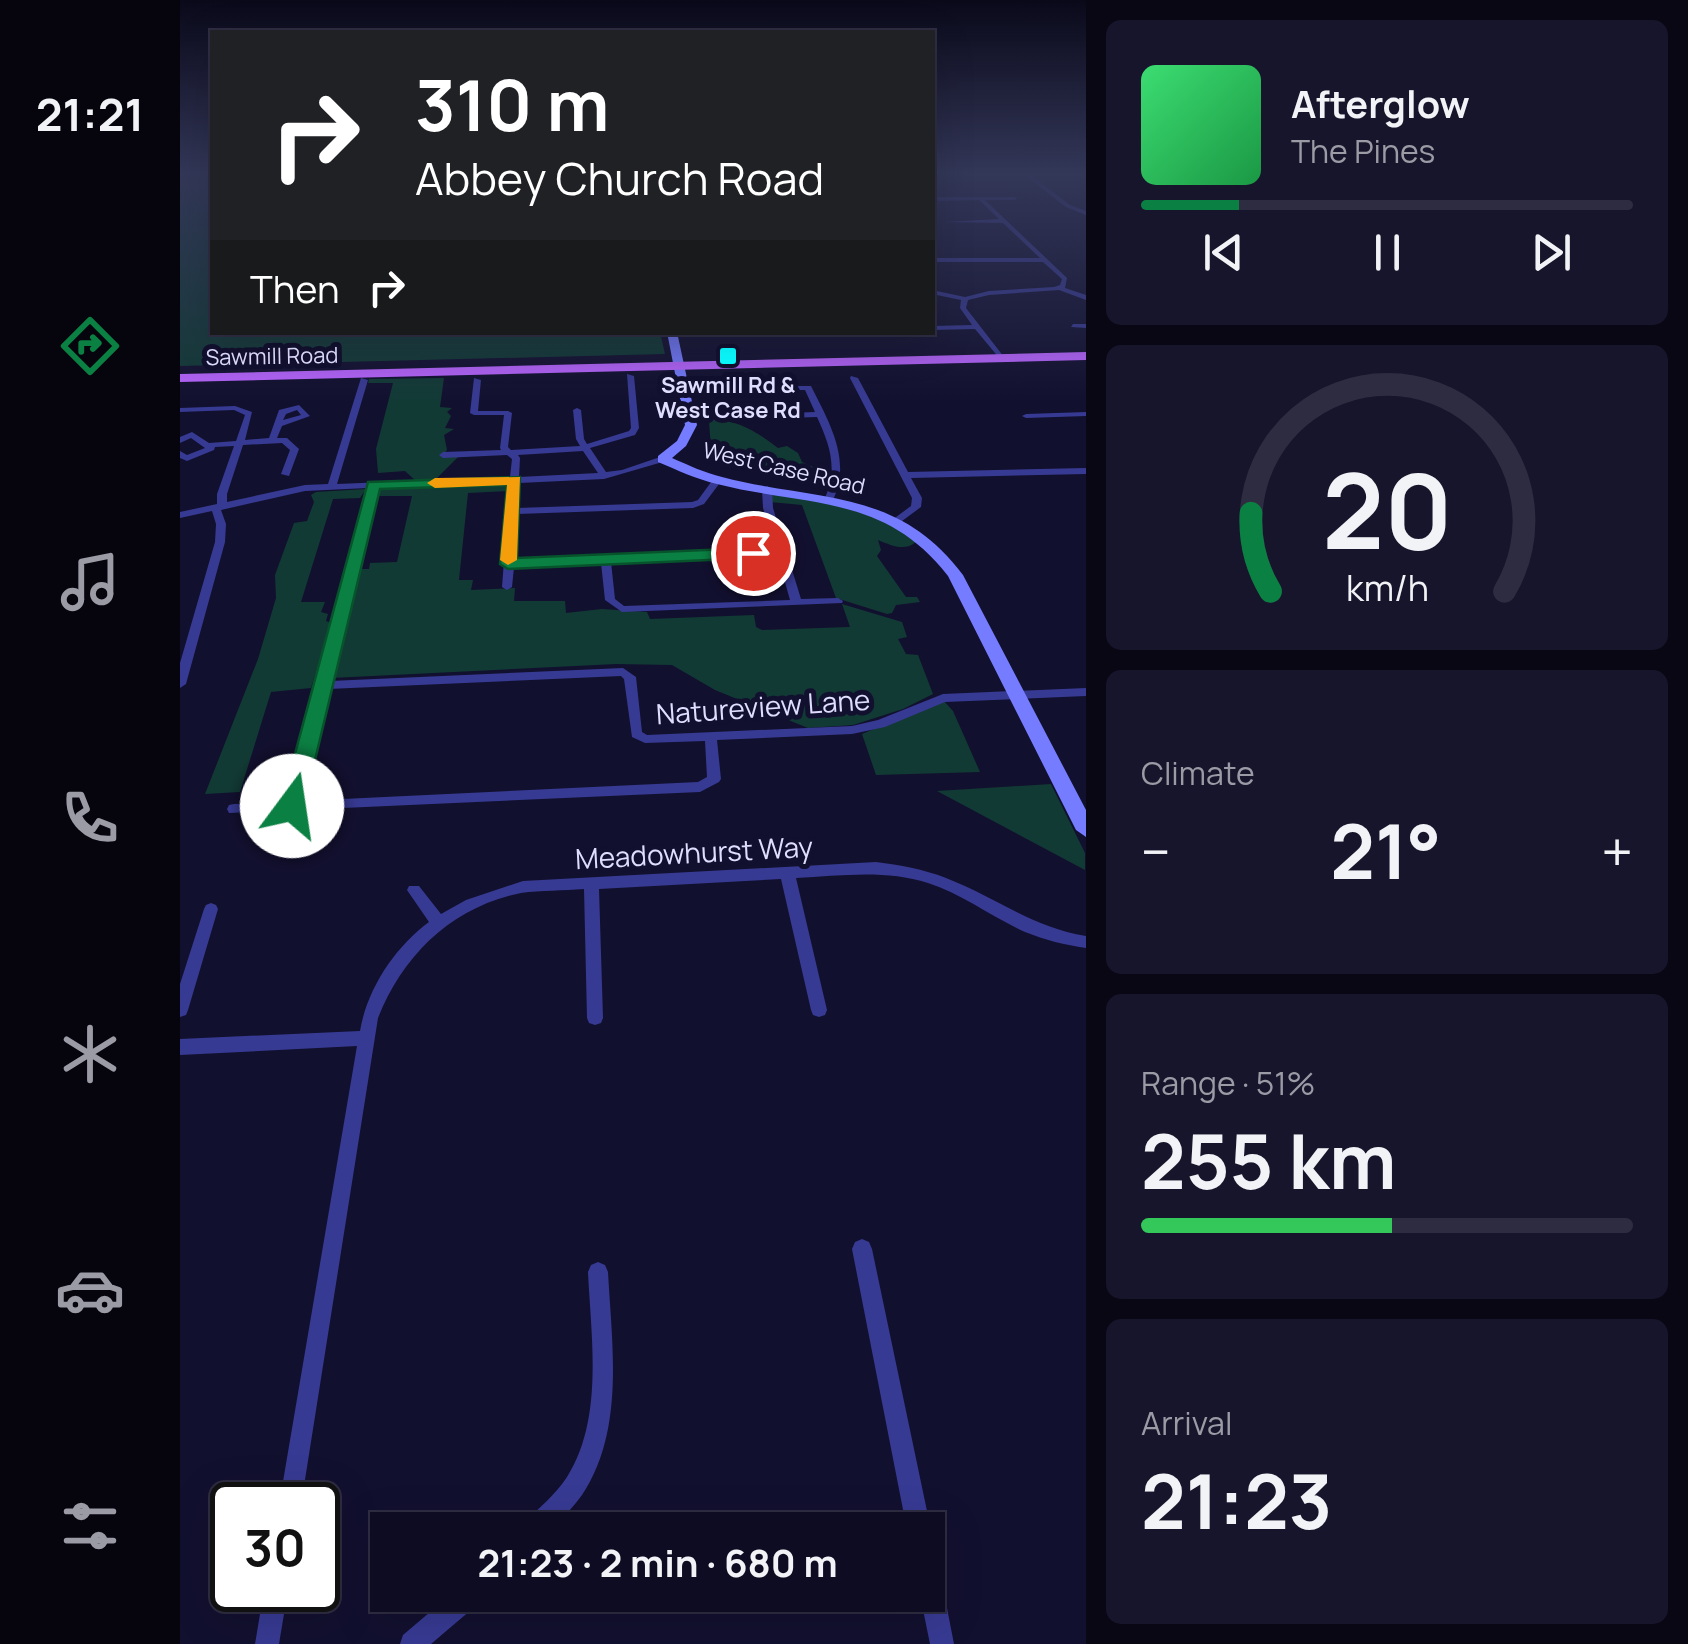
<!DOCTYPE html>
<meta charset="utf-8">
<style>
:root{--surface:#0e0c23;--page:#17152b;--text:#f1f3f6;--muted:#9b9ba6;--line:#2e2c41;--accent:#0b8043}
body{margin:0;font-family:Manrope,sans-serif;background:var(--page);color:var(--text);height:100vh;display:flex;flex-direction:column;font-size:38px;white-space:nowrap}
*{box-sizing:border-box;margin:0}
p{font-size:32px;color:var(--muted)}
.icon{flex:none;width:55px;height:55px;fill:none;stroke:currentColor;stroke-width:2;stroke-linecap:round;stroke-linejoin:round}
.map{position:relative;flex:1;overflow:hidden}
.details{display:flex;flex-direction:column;gap:20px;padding:20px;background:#080713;width:602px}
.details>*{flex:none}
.guide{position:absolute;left:30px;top:30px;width:725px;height:305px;border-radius:0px;box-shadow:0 10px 40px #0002,0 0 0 2px var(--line);background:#202124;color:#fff;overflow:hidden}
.speed{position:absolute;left:30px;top:1482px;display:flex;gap:20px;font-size:50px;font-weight:700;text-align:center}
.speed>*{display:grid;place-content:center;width:130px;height:130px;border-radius:50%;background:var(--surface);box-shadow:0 10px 40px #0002,0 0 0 2px var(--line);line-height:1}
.speed .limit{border:5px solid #111;border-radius:15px;background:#fff;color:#111}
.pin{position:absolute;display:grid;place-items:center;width:85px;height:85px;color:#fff;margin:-42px;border:5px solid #fff;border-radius:50%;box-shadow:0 2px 10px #0007}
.me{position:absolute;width:110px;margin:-55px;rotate:14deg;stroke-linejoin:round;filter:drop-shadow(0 0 8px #0008)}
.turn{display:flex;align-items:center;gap:35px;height:210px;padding:0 40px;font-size:45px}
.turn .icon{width:130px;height:130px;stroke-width:2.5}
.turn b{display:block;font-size:70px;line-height:85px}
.then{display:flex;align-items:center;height:95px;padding:0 40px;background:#0003;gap:20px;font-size:38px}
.big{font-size:75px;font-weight:700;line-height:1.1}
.details .widget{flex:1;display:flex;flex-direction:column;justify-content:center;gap:15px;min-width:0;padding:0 35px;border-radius:15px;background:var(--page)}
.details .dial{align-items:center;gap:0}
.dial svg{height:260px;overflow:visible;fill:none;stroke:var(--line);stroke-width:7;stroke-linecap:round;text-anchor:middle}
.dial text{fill:var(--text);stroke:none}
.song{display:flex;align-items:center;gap:30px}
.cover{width:120px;height:120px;border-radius:15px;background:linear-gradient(135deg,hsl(140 70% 55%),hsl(140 70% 35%))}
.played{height:10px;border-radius:5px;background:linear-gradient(90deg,var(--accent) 20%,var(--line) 20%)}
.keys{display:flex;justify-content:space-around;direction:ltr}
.heat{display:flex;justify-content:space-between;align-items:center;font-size:55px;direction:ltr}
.charge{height:15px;border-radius:8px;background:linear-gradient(90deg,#34c759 51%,var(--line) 0)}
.trip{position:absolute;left:190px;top:1512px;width:575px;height:100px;border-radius:0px;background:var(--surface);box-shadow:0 10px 40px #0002,0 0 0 2px var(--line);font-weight:700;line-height:100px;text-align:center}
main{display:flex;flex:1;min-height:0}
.tab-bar{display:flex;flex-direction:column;width:180px;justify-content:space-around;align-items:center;background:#06050e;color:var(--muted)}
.tab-bar .icon{width:70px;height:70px}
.tab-bar .current{color:var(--accent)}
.tab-bar b{font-size:45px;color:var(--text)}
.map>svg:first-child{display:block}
.green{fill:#123a35}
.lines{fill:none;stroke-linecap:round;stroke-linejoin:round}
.street{fill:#373a92;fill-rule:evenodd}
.secondary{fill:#757cff;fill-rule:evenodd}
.primary{fill:#b965ff;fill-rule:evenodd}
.route{fill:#0b8043;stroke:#07532c;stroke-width:2.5}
.slow{fill:#f59e0b}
.poi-dot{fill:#0afaff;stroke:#12102f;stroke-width:4}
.labels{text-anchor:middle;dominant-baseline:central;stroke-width:10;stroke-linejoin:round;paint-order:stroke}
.far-street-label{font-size:22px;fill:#dfdeff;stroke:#12102f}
.far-poi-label{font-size:22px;font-weight:bold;fill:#dfdeff;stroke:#12102f}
.street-label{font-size:28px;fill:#dfdeff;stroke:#12102f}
</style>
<main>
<nav class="tab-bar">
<b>21:21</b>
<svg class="icon current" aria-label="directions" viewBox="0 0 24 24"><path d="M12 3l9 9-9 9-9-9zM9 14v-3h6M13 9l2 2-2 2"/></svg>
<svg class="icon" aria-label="music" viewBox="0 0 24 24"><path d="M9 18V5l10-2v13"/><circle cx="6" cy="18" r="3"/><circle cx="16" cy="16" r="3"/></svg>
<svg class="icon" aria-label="phone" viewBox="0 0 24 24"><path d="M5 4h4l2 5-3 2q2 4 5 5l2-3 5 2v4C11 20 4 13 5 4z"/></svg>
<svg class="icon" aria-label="climate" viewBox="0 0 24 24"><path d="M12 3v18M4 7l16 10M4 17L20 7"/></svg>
<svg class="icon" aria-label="car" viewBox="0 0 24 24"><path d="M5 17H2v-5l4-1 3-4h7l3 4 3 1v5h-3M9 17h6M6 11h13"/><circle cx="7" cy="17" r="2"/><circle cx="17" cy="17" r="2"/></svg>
<svg class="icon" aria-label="filters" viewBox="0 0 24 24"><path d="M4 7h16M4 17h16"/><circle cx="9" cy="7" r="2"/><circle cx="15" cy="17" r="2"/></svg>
</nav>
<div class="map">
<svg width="906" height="1644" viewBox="0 0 906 1644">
<rect width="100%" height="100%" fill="#12102f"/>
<!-- green -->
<path class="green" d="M0 173H32V332H480L485 354 0 366Z
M264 378 260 407 272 408 267 412 271 416 265 428 274 429 264 435 267 450 263 455 278 457 254 481 237 482 225 471 198 473 196 449 213 383H188L189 379Z
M529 420C557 419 576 431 598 448L607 446 618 453 622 462 647 473 643 485 580 471 531 450Z
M329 483 328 491 288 493 279 580H293L291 590 335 588 334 601H385L386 613 422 609 467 612 470 619 574 615 576 627 582 630 670 627 662 604 722 622 727 637 718 639 726 654 738 655 753 694 723 709 673 725 628 728 535 690 492 665 436 664 151 678 178 569H189L190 563 217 562 232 496H194L197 487Z
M186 489 180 498 153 499 121 602H145L141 612 148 614 146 621 151 623 131 688 91 692 60 792 25 794 78 659 96 598 95 575 114 523 127 521 134 502 131 495 136 492Z
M590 494C641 502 695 507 736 542 725 552 710 545 698 540L701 550 697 556 726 597H737L740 602 716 605 712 613 707 614 656 598 622 505 590 502Z
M763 700 773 711 800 772 696 775 682 734Z
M871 784 905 853V870L757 791Z"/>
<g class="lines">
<!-- street -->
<path class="street" d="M842 173H848L890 205 906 211V215L886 207Z
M752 197H837L835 200H805L887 278 885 288 906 295V300L879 290 809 295 788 300 786 308 824 357 820 359 795 329 752 330V326L792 325 780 308 781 300 752 294V290L785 297 809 291 874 287 880 285 882 279 863 262H752V258H860L823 223 764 222 819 219 799 200 752 201Z
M893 324H906V328L891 327Z
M548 332H588L551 336Z
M447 374 454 376 459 428 455 435 410 448 426 472 442 470 483 456 487 459 486 461 424 479 339 483 337 508 512 502 518 500 534 478 542 480 524 504 513 508 337 514 334 561 595 548 583 508 582 489 587 486 592 489 593 508 621 599 658 598 663 601 662 603 442 612 425 600 421 563 334 567 332 587 327 590 322 587 330 483 197 488 150 681 443 668 456 677 462 732 467 735 672 726 698 720 763 694 906 688V696L765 702 705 727 672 734 537 740 541 779 539 782 520 792 49 813 47 809 49 805 54 804 107 802 188 488 125 491 41 510 46 524 45 542 6 684 0 688V663L35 542 36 524 32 511 0 518V512L37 504V494L54 446 35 447 34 450 7 461 0 458V451L7 455 25 448 11 438 0 443V437L12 432 29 443 56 441 65 415 54 410 0 412V408L55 406 72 412 65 440 89 438 99 410 119 405 130 416 102 426 97 438H107L119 449 109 476 101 474 110 450 102 443 63 445 47 494V502L125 485 148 484 181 378 188 380 157 484 330 477 332 459 327 455 263 458 259 455 263 452 321 450 320 448 324 415H294L290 413 294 378 301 380 298 411H328L332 413 328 447 331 450 400 446 396 439 393 410 397 408 401 410 404 439 407 444 449 431 451 428ZM117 410 121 415 103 420 106 414ZM403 451 418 473 339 477 340 458 338 455ZM597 554 610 600 444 606 435 599 431 562ZM441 676 444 679 452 737 465 743 525 741 527 777 518 782 121 801 148 689Z
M671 376 678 378 728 472 906 468V474L731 478 742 498 741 507 718 524H712V520L731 506 732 498 670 378Z
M540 386H631C649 422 672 460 653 500L645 498C658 469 650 445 637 417L510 421 506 419 510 417 635 412 625 390H537V386Z
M906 412V416L846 418 842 416 846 414Z
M696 862C720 865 743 869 766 878 815 897 852 927 906 936V948C885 945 865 940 845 932 812 917 782 894 748 883 705 869 659 876 616 878L647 1010 645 1015 639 1017 633 1015 631 1010 601 879 419 889 423 1018 421 1023 415 1025 409 1023 407 1018 404 889C383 891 361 890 341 893 272 907 223 955 198 1018L121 1505H99L177 1046 0 1055V1039L180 1031C187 989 215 947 249 922L227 890 229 886H239L261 914 286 900 343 881Z
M31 903 36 905 38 909 8 1010 6 1015 0 1017V984L24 909 26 905Z
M682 1239 689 1242 692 1249 751 1530 748 1538V1530H727L672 1249 675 1242Z
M418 1262 425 1265 428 1272C432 1346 445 1430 402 1495 393 1508 381 1519 370 1530H341L345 1522C359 1508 376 1494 387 1477 424 1418 411 1338 408 1272L411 1265Z
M748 1560 756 1564 760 1572 774 1644H750L740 1595H748Z
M84 1590H108L99 1644H75Z
M270 1595H301L298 1604 251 1644H220L223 1635Z"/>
<!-- secondary -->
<path class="secondary" d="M487 332H497L517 425 506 446 492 458C508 465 525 473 542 477 637 502 717 487 783 575L906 810V837L896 830 768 576C705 494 627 507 537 484 516 479 497 470 478 462V456L497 441 505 425Z"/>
<!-- primary -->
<path class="primary" d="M906 352V360L0 382V374Z"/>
</g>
<!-- sky -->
<linearGradient id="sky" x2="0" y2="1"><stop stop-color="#0a091a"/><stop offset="0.43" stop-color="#333758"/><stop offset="1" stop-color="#333758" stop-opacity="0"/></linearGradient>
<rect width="906" height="403" fill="url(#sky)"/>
<!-- route -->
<path class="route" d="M340 477 337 558 573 548 581 553 573 558 328 569 320 564 327 485 200 489 124 806 120 812H105L101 806 188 482Z"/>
<!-- slow -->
<path class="slow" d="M340 477 337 560 328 565 320 560 327 485 255 488 247 483 255 478Z"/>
<!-- markers -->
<rect class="poi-dot" x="538" y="346" width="20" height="20" rx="5"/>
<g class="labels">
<!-- far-street labels -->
<g class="far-street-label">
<text transform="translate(92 356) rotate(-1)">Sawmill Road</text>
<text transform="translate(604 468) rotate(13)">West Case Road</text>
</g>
<!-- far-poi labels -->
<g class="far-poi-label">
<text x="548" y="385">Sawmill Rd &amp;<tspan x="548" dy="25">West Case Rd</tspan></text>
</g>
<!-- street labels -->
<g class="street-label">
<text transform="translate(583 706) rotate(-4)">Natureview Lane</text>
<text transform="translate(514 852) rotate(-3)">Meadowhurst Way</text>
</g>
</g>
</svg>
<div class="speed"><div class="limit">30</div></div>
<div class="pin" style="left:573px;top:553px;background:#d93025"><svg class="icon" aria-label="arrive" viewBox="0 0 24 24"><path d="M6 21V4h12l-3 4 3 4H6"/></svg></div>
<svg class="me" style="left:112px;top:806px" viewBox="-20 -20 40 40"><circle r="19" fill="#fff"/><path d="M0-13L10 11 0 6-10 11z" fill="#0b8043"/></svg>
<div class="trip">21:23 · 2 min · 680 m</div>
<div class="guide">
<div class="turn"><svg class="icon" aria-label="right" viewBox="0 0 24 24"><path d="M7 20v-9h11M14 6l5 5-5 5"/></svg><div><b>310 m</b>Abbey Church Road</div></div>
<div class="then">Then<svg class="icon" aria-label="right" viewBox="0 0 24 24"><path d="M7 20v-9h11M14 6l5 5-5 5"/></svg></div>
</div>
</div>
<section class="details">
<div class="widget">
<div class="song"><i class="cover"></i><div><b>Afterglow</b><p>The Pines</p></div></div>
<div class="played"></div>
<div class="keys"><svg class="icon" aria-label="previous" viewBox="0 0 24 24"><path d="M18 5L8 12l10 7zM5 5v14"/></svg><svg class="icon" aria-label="pause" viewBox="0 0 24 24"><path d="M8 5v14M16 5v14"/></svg><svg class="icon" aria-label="next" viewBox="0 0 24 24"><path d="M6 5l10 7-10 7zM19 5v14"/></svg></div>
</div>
<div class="widget dial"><svg viewBox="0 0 100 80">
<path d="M14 69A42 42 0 1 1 86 69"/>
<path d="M14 69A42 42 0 0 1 8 45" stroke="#0b8043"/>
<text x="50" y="56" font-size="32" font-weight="700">20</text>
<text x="50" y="72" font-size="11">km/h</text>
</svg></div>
<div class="widget"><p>Climate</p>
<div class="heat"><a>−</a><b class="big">21°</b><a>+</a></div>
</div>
<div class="widget"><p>Range · 51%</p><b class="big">255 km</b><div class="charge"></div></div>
<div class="widget"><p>Arrival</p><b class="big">21:23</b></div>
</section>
</main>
